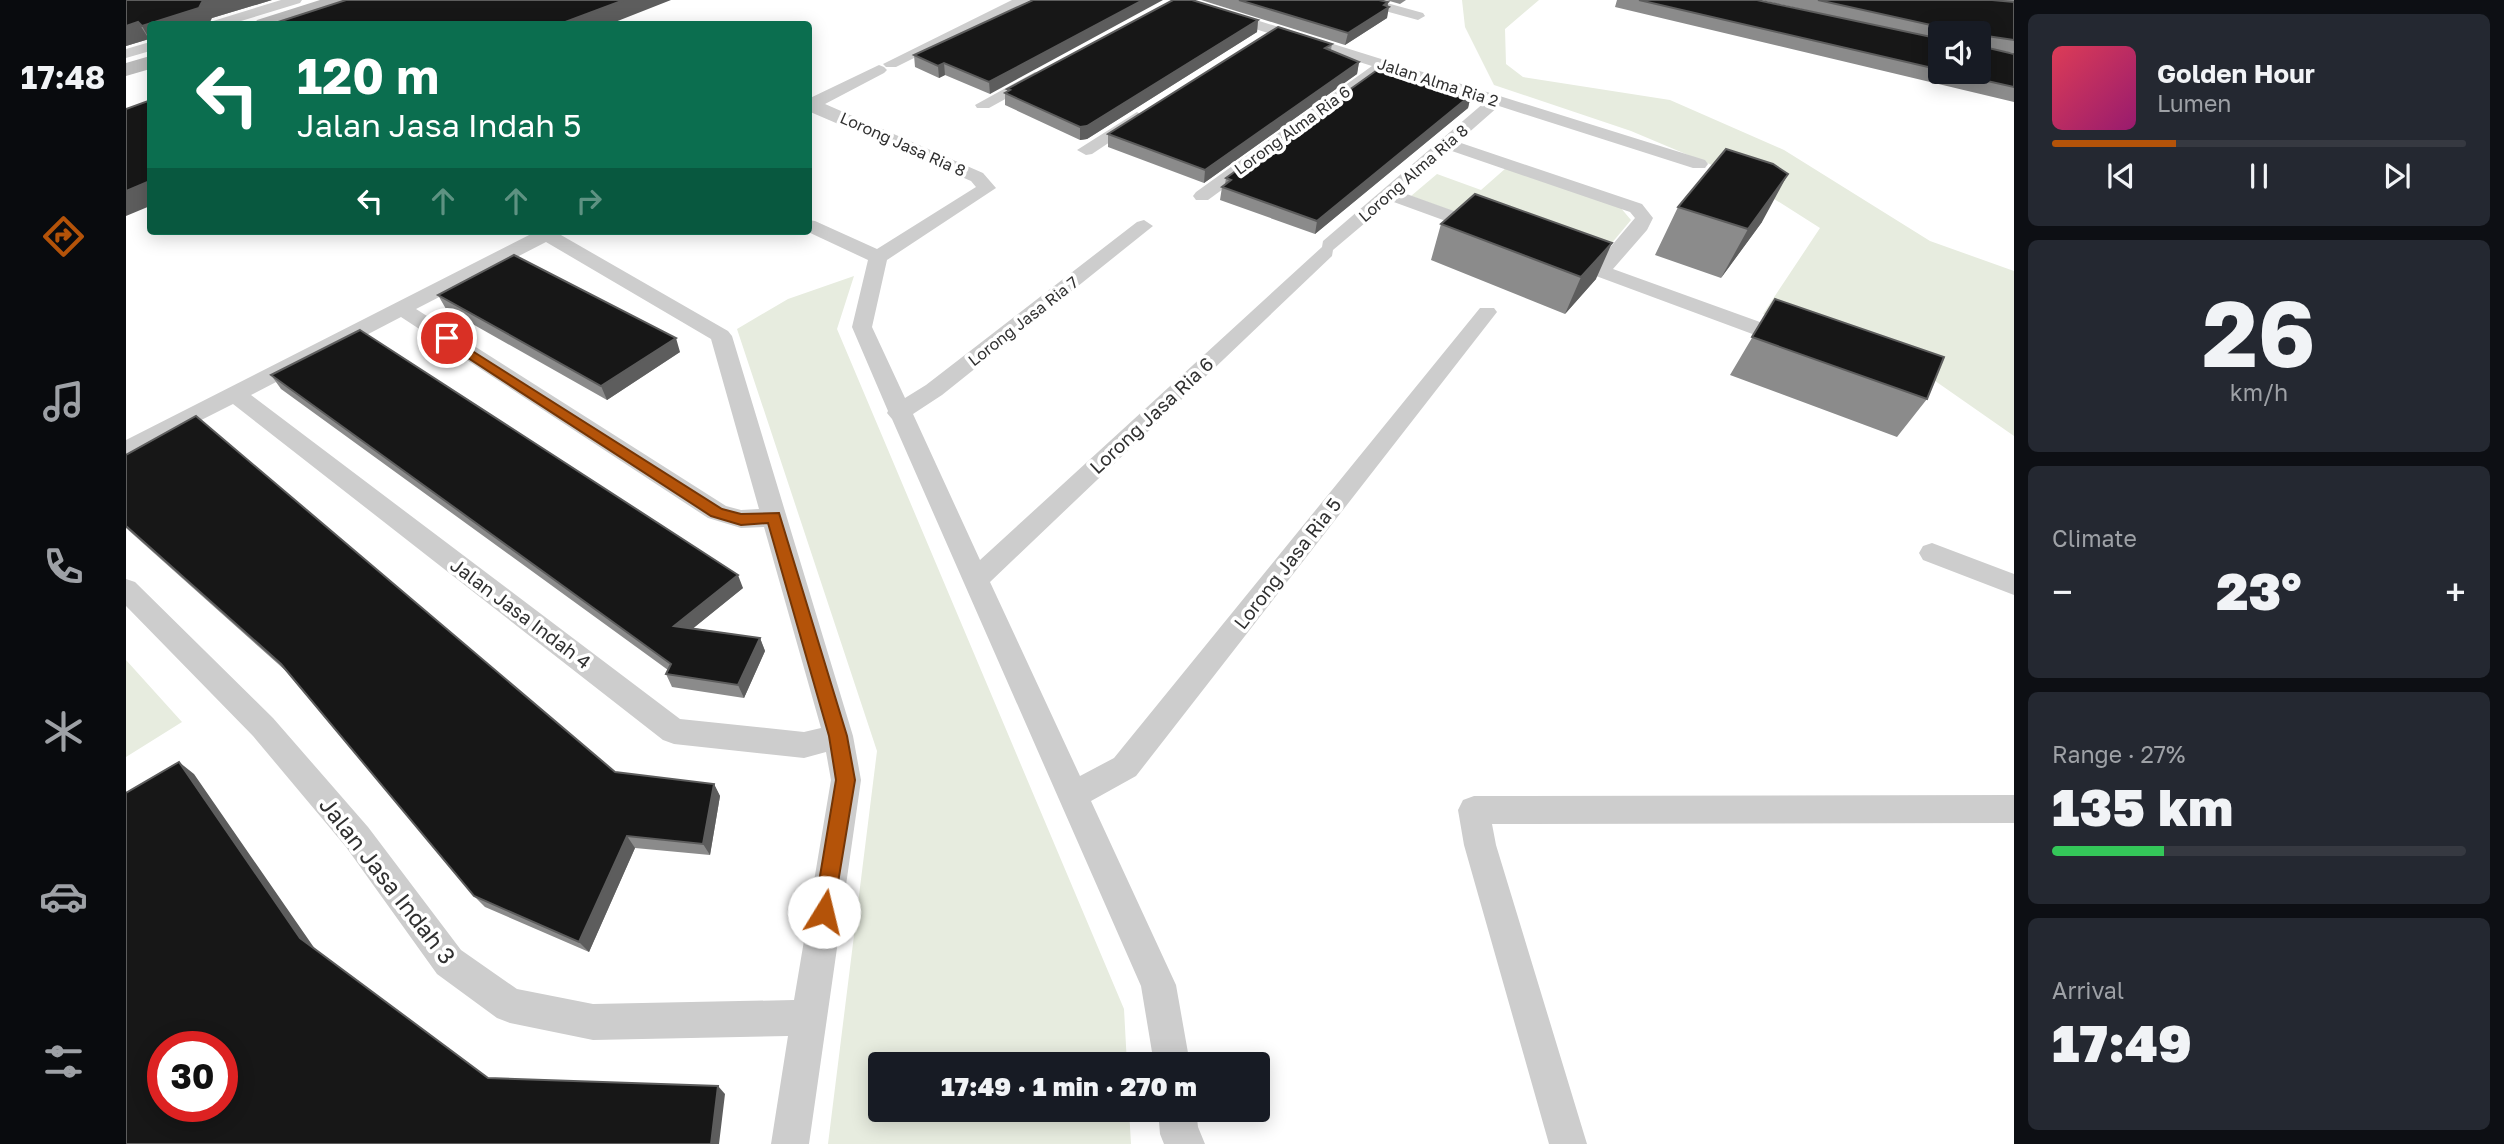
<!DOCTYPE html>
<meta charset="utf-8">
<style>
:root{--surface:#171b24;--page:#242831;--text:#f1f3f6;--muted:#9ea1a6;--line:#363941;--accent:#b45309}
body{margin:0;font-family:"Golos Text",sans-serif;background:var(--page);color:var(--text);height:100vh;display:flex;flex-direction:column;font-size:26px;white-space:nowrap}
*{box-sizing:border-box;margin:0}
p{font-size:23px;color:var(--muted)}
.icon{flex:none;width:38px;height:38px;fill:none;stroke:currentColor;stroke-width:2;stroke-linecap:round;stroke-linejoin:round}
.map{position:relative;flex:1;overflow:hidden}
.sheet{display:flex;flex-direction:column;gap:14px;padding:14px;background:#0d0f14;width:490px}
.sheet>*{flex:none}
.banner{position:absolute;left:21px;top:21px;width:665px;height:214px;border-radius:7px;box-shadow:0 4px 18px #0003;background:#0b6e4f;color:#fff;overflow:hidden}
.buttons{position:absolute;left:1802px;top:21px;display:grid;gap:14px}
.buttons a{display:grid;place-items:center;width:63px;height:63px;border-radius:7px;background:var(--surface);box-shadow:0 4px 18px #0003;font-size:35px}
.speed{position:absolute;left:21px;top:1031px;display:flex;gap:14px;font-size:35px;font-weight:700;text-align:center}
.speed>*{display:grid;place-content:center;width:91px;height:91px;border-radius:50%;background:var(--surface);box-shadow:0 4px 18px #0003;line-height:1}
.speed .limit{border:10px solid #d22;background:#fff;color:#111}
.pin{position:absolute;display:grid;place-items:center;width:60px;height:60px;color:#fff;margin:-30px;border:4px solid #fff;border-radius:50%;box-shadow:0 2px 7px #0007}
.me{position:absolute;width:77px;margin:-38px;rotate:9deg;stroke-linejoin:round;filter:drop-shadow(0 0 5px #0008)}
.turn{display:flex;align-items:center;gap:24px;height:147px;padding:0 35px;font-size:32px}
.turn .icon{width:91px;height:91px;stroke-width:2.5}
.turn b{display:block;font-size:49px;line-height:60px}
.lanes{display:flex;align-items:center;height:66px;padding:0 35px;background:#0003;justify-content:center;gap:35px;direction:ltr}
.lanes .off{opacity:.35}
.big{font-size:52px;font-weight:800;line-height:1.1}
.sheet .card{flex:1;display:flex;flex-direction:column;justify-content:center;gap:10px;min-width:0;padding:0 24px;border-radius:10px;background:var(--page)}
.sheet .dial{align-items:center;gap:0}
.dial b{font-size:91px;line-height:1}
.song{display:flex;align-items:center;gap:21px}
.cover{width:84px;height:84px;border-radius:10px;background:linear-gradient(135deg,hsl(350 70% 55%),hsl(320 70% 35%))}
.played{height:7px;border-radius:4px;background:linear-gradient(90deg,var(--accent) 30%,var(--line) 30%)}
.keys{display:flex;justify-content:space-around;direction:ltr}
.heat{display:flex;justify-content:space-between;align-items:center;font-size:38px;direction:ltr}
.charge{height:10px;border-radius:5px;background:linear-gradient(90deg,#34c759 27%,var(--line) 0)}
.trip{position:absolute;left:742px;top:1052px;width:402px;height:70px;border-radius:7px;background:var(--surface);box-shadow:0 4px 18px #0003;font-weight:800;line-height:70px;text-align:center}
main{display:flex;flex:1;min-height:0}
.dock{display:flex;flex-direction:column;width:126px;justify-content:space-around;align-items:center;background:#090b0e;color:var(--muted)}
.dock .icon{width:49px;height:49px}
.dock .on{color:var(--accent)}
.dock b{font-size:32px;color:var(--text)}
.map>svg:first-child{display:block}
.green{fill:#e7ecdf}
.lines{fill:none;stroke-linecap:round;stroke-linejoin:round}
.street{fill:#cdcdcd;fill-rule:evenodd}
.secondary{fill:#bababa;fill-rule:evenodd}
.wall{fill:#8b8b8b;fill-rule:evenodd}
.shaded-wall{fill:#5d5d5d}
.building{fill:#171717;stroke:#5d5d5d;stroke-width:2;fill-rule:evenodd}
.route{fill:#b45309;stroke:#753606;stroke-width:2}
.labels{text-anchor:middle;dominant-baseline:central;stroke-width:7;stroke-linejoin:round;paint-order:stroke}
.far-street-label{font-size:16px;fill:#303030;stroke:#fff}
.street-label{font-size:19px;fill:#303030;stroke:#fff}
.near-street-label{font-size:23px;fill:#303030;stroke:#fff}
</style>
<main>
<nav class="dock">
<b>17:48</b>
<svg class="icon on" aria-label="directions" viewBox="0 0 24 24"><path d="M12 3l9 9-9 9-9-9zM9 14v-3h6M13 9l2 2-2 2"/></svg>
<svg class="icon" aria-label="music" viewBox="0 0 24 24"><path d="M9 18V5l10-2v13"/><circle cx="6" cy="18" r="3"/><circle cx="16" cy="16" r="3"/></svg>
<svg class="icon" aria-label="phone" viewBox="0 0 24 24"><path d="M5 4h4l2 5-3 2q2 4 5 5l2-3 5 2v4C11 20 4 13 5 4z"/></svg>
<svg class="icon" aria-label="climate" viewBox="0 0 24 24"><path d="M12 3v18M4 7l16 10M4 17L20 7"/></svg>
<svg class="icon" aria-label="car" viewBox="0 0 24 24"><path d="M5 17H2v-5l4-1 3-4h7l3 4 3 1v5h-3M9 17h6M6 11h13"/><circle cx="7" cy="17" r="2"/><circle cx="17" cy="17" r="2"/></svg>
<svg class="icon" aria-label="filters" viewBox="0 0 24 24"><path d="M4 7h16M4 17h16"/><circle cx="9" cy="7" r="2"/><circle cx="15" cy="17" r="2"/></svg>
</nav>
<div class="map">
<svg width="1888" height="1144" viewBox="0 0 1888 1144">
<rect width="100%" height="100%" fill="#fff"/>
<!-- green -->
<path class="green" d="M1336 0H1413L1379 29 1380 64 1397 77 1544 100 1658 150 1804 241 1888 271V436L1792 369 1637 314 1694 228 1612 176 1505 131 1368 85 1339 27Z
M1380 168 1494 207 1505 220 1475 256H1449L1285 196 1311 174 1355 190Z
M728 276 711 329 998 1009 1001 1064H754V1110H1003L1005 1144H702L751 751 611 329 662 299Z
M0 660 56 722 0 757Z"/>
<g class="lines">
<!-- street -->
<path class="street" d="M155 0H176L174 3 105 24H85L87 21Z
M886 0H904L770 67H760L757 64Z
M1045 0H1066L1579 160 1582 164 1579 168H1567L1373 106 1332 142 1516 204 1527 218 1521 230 1487 269 1673 336 1677 341 1673 346H1659L1435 263 1432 259 1442 253 1471 263 1509 218 1504 212 1323 150 1275 192 1364 224 1366 228 1364 232H1350L1265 201 1207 250 1206 256 864 582 954 776 988 758 1354 308H1368L1371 312 1010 776 965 801 1050 985 1064 1064H1028L1015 986 766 419 761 413 762 411 726 327 742 260 680 231H682V220L689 221 751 249 850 187 845 181 682 111V99L753 65 758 67 761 70 758 73 699 104 857 173 870 188 761 260 746 327 779 398 800 385 1011 222 1018 220 1027 226 816 395 787 414 854 560 1196 247 1197 241 1359 102 1260 70 1082 200H1070L1067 196 1070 192 1246 66 1047 3Z
M1228 0H1250L1297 13 1299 16 1292 20 1230 3Z
M24 42V51L0 58V49Z
M909 72 917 77 914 80 863 108H851L849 105Z
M1011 112 1019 117 1017 120 966 154 960 155 951 150Z
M411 231H428L602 331 606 336 727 736 735 780 683 1144H645L662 1036 467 1040 384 1023 371 1018 311 974 220 847 127 736 0 606V579L9 582 147 718 242 827 335 950 391 989 467 1004 668 1000 705 780 700 752 678 758 548 744 537 740 107 404 0 458V440ZM420 242 585 339 633 509 615 510 600 506 290 309ZM275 317 582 518 615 528 638 527 695 728 678 732 554 719 125 395Z
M1806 543 1888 574V595L1797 560 1793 553 1797 546Z
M1888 795V823L1366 824 1370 845 1461 1144H1423L1338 845 1332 810 1337 800 1348 796Z
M1032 1110H1070L1072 1127 1079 1144H1038L1034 1134Z"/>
<!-- secondary -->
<path class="secondary" d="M194 0H224L221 4 157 24H128L131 20Z
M24 56V69L0 76V63Z"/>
</g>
<!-- wall -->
<path class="wall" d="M0 0H146L86 18 24 24V41L23 39 0 46Z
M907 0 864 94 819 75 813 78 789 67 788 55Z
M1075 0H1253L1262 2 1261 18 1219 45Z
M1260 0H1280L1274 4Z
M1491 0H1631L1711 17 1635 0H1866L1888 2V53L1875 51 1888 54V102L1489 7ZM1815 33H1853V72H1815Z
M1870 0H1888V2Z
M1132 20 1131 32 961 139 954 140 879 105V93L881 92V89Z
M1206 44 1205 50 1233 62 1231 74 1078 183 982 147V134Z
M1345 95 1342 108 1189 234 1094 200 1096 187 1099 184 1100 178Z
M1552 207 1636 222 1595 278 1529 255Z
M1315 224 1470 279 1439 314 1305 260Z
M312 295 554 352 481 400 320 309Z
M1649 299 1801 399 1771 437 1604 375Z
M145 375 617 588 567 628 634 638 639 651 618 698 546 687 540 674 542 670 155 389Z
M0 455 489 772 588 784 594 796 584 855 509 848 463 952 359 907 348 896 160 671 0 528Z"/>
<!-- shaded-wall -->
<path class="shaded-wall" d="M82 0H146L86 18 83 24H24V40L16 26Z
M498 0H545L484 24H434Z
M1017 0H1037L864 94 863 82Z
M1262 2 1261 8 1263 7 1261 18 1219 45 1222 33Z
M1132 20 1131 32 961 139 954 140V127Z
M12 22 23 39 0 46V26Z
M1233 62 1231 74 1078 183 1079 170Z
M818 63 819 75 813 78 812 66Z
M1345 95 1342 108 1189 234 1191 221Z
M1662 174 1636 222 1595 278 1622 229Z
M24 181V206L0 216V191Z
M1486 243 1470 279 1439 314 1455 277Z
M550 338 554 352 481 400 475 386Z
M612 575 617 588 554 639 548 626Z
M634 638 639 651 618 698 612 685Z
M53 762 68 774 189 949 174 938Z
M588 784 594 796 584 855 577 844Z
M501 836 509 848 463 952 453 942Z
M592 1086 599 1094 593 1144H585Z"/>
<!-- building -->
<path class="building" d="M0 0H82L76 2 73 8 16 26 12 22 0 26Z
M220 0H498L434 24H146Z
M907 0H1017L863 82 818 63 812 66 788 55Z
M1047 0H1066L1132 20 961 126 954 127 879 93 884 90 881 89Z
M1113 0H1253L1262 2 1258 5 1263 7 1222 33Z
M1513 0H1631L1815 39V70Z
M1692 0H1866L1888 2V40L1861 36 1858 38V47L1888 54V87L1821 72H1853V33H1823V29Z
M1152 27 1206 44 1199 48 1233 62 1079 170 982 134Z
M1254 68 1345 95 1191 221 1096 187 1105 180 1100 178Z
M22 101 24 102V181L0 191V109Z
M1600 149 1647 164 1662 174 1622 229 1552 207Z
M1349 194 1486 243 1455 277 1315 224Z
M388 255 550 338 475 386 312 295Z
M1649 299 1818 357 1801 399 1626 337Z
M234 330 612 575 548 626 634 638 612 685 540 674 545 664 145 375Z
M70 416 489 772 588 784 577 844 501 836 453 942 348 896 155 664 0 526V455Z
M53 762 174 938 362 1078 592 1086 585 1144H0V793ZM37 1046H96V1106H37Z"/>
<!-- route -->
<path class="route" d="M321 335 596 509 615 514 653 513 721 736 729 780 706 919 698 922 691 919 688 912 710 780 703 736 642 523 615 525 585 516 316 341V336Z"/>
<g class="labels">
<!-- far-street labels -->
<g class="far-street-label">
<text transform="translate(1312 82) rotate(18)">Jalan Alma Ria 2</text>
<text transform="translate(1166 130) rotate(-36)">Lorong Alma Ria 6</text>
<text transform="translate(777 144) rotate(24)">Lorong Jasa Ria 8</text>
<text transform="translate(1287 173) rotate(-41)">Lorong Alma Ria 8</text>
<text transform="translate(897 321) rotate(-38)">Lorong Jasa Ria 7</text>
</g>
<!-- street labels -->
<g class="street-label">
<text transform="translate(1025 415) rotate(-43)">Lorong Jasa Ria 6</text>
<text transform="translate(1161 563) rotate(-52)">Lorong Jasa Ria 5</text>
<text transform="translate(395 613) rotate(37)">Jalan Jasa Indah 4</text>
</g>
<!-- near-street labels -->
<g class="near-street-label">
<text transform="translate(262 880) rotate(52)">Jalan Jasa Indah 3</text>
</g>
</g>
</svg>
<div class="buttons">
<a><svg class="icon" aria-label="sound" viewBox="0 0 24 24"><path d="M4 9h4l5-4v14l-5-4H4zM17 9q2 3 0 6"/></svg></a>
</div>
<div class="speed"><div class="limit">30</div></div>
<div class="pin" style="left:321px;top:338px;background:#d93025"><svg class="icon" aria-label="arrive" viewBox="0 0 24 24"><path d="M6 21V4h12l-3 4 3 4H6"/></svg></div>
<svg class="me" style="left:698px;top:912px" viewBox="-20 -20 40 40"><circle r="19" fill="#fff"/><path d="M0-13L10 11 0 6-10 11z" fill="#b45309"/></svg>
<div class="trip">17:49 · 1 min · 270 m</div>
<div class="banner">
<div class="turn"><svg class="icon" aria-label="left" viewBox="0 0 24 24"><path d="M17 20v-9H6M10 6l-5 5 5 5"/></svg><div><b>120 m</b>Jalan Jasa Indah 5</div></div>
<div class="lanes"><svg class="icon" aria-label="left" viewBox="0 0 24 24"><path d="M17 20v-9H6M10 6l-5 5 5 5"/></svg><svg class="icon off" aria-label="ahead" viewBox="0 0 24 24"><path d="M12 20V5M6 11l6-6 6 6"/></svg><svg class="icon off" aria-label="ahead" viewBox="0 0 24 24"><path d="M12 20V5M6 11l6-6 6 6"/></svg><svg class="icon off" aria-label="right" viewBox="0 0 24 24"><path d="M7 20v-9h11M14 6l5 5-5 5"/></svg></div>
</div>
</div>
<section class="sheet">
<div class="card">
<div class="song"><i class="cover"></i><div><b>Golden Hour</b><p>Lumen</p></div></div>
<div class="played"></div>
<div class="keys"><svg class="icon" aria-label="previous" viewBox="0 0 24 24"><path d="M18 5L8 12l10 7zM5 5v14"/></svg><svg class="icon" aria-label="pause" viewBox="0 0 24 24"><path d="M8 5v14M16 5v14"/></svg><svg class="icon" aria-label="next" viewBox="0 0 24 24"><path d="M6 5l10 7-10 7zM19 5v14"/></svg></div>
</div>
<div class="card dial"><b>26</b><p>km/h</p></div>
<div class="card"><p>Climate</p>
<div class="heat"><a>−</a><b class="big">23°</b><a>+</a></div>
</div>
<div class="card"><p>Range · 27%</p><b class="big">135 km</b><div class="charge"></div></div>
<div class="card"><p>Arrival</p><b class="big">17:49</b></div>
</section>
</main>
